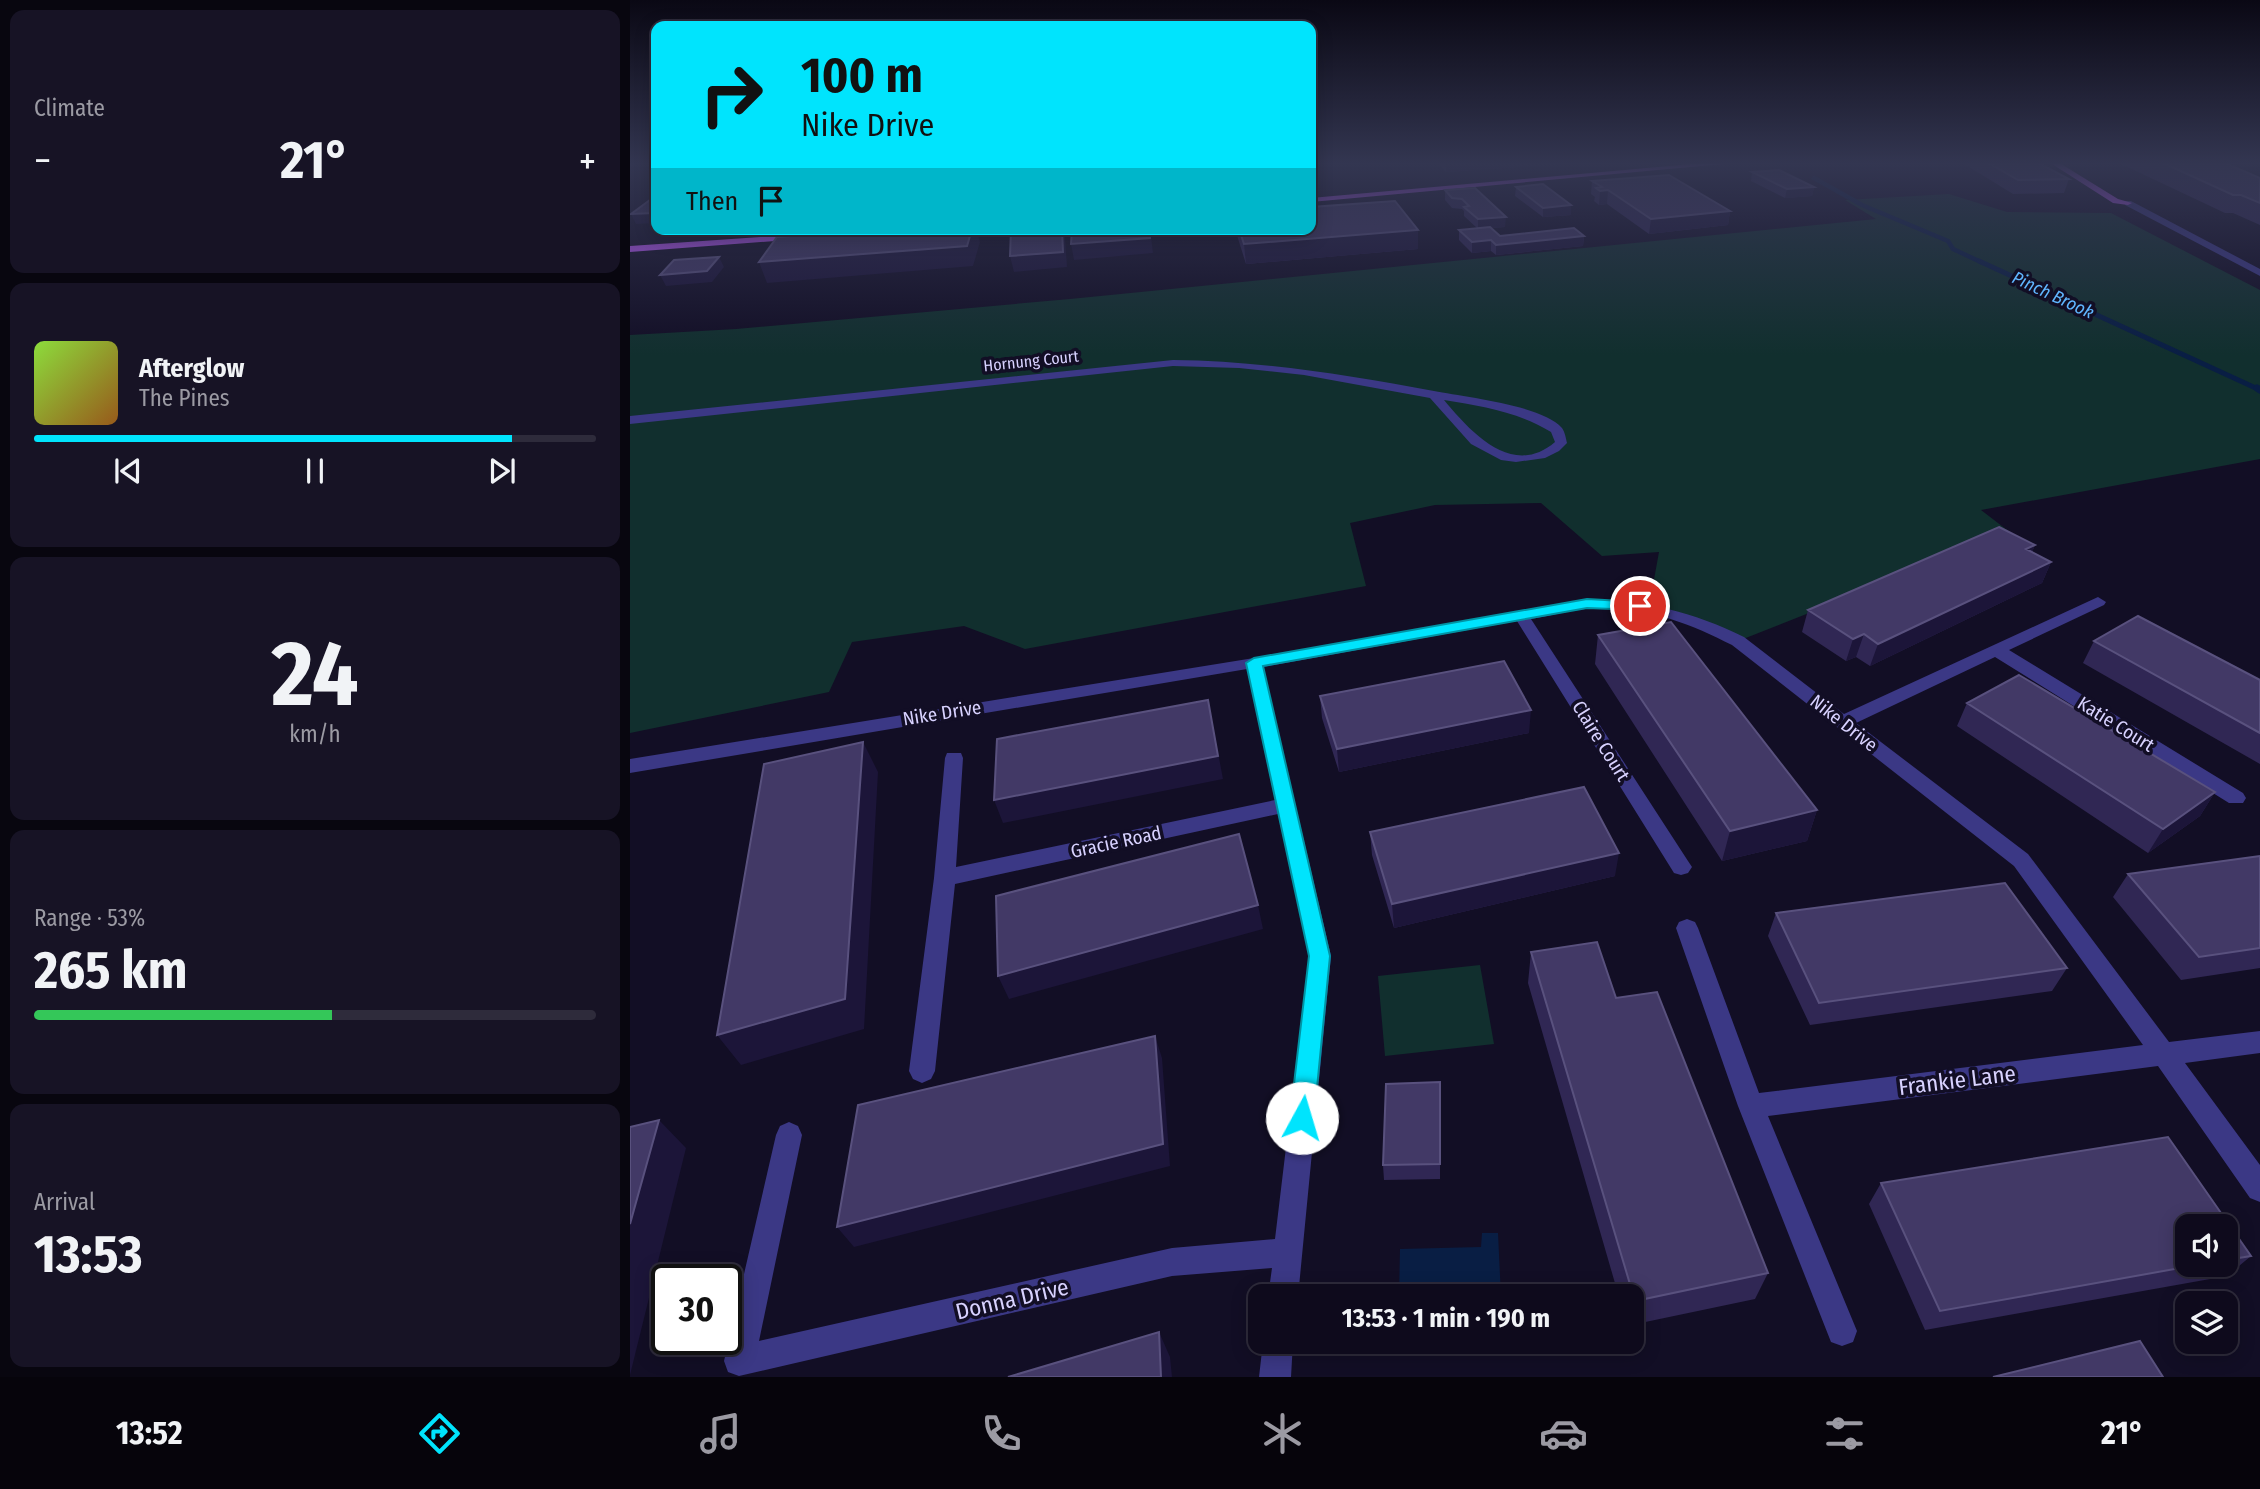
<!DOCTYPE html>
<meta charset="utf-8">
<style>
:root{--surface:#0e0a1c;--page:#171325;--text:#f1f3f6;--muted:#9b9aa3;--line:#2e2b3b;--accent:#00e4fd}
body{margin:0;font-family:"Fira Sans Condensed",sans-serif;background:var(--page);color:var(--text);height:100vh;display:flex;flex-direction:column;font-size:26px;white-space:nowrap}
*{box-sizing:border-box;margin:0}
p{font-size:23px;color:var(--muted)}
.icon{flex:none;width:38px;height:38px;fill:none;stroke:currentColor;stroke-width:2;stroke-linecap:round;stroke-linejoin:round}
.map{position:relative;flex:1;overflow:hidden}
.sheet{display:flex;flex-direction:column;gap:10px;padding:10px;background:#08060f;width:630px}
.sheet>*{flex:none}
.top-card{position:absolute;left:21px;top:21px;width:665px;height:214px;border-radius:14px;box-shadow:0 4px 18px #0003,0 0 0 2px var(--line);background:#00e4fd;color:#111;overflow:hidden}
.controls{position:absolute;left:1545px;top:1214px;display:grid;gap:14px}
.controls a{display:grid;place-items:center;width:63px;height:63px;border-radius:14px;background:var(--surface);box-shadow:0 4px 18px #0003,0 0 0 2px var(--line);font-size:35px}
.speed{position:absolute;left:21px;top:1264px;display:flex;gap:14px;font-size:35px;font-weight:700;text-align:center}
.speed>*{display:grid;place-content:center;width:91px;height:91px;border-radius:50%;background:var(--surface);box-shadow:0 4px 18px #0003,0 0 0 2px var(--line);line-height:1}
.speed .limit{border:4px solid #111;border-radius:10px;background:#fff;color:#111}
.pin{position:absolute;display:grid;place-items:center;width:60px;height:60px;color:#fff;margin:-30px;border:4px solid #fff;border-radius:50%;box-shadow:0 2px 7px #0007}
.me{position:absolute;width:77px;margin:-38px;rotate:6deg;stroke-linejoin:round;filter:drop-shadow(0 0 5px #0008)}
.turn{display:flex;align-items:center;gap:24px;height:147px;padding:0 35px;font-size:32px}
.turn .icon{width:91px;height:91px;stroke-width:2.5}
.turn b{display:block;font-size:49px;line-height:60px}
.then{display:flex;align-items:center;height:66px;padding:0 35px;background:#0003;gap:14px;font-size:26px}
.big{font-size:52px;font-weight:700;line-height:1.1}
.sheet .card{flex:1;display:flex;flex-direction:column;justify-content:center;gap:10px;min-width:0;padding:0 24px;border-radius:14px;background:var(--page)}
.sheet .dial{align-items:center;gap:0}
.dial b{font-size:91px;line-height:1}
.song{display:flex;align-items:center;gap:21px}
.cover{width:84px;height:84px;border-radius:10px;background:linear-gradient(135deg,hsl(90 70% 55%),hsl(30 70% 35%))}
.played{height:7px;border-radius:4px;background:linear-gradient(90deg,var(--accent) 85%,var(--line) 85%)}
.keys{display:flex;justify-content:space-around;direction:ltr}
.heat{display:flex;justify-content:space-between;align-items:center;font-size:38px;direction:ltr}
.charge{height:10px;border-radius:5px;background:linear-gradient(90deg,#34c759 53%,var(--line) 0)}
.trip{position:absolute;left:618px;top:1284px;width:396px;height:70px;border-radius:14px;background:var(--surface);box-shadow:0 4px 18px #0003,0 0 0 2px var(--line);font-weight:700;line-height:70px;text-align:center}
.tabs{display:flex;height:112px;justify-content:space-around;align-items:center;background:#06040b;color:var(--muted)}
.tabs .icon{width:49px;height:49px}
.tabs .current{color:var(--accent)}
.tabs b{font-size:32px;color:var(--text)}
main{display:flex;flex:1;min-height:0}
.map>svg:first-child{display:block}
.green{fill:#112f2e}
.water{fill:#091e44}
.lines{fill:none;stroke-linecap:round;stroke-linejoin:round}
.stream-far2{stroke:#091e44;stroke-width:4.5}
.stream-far1{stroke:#091e44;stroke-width:5}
.stream{stroke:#091e44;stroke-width:7}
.street{fill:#3b3885;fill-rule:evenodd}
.primary{fill:#c159ff;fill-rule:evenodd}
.wall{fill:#302754;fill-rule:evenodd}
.shaded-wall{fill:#1c1539}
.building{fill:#423966;stroke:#59517e;stroke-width:2}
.route{fill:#00e4fd;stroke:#0094a4;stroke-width:2}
.labels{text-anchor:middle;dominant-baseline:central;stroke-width:7;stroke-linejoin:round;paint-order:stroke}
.far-street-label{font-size:16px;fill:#d8d2ff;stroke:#120e25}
.far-water-label{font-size:18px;font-style:italic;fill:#60b6ff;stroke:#120e25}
.street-label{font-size:19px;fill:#d8d2ff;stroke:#120e25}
.near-street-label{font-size:23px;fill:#d8d2ff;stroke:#120e25}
</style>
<main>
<section class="sheet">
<div class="card"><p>Climate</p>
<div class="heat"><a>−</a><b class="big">21°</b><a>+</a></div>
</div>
<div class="card">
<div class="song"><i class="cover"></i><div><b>Afterglow</b><p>The Pines</p></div></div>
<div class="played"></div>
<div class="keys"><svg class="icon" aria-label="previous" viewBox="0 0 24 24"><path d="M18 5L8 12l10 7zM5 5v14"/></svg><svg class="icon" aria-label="pause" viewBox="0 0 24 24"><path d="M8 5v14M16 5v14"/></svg><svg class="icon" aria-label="next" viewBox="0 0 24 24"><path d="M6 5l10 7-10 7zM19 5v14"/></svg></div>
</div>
<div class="card dial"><b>24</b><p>km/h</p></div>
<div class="card"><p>Range · 53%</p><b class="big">265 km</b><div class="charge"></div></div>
<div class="card"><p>Arrival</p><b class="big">13:53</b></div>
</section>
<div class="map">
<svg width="1630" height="1377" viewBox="0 0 1630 1377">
<rect width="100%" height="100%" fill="#120e25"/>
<!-- green -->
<path class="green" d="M1319 194 1377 212 1481 213 1630 290V459L1351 510 1381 533 1103 643 1019 607 1029 552 972 556 911 503 805 505 720 523 736 586 395 649 334 626 222 642 199 692 0 733V335L106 329 440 299 1246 219 1215 200Z
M850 965 864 1044 755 1056 748 976Z"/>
<!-- water -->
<path class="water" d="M852 1233H868L871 1297H769L770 1249 851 1247Z"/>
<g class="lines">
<!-- stream-far2 -->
<path class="stream-far2" d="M1184 178 1232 205 1318 241 1323 249 1353 263"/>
<!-- stream-far1 -->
<path class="stream-far1" d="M1349 261 1630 390"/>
<!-- stream -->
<path class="stream" d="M1627 388 1630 390"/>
<!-- street -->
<path class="street" d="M1495 201H1501L1630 269V276L1495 205Z
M543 360C632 361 717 375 804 391 834 397 912 405 932 428 935 432 936 439 937 443L929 451 915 458 886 462 871 460 841 444 800 398 674 375 609 368 543 366 0 424V416ZM814 400C852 406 888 412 921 432L925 442C882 479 840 431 814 400Z
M1468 597 1476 602 1474 605 1379 650 1613 793 1616 798 1613 803H1599L1365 657 1226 723 1398 854 1539 1042 1630 1031V1053L1555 1063 1630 1165V1202L1620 1198 1528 1066 1138 1116 1227 1331 1223 1342 1212 1346 1201 1342 1108 1106 1046 928 1049 922 1057 919 1065 922 1068 928 1129 1093 1513 1045 1384 866 1102 645C1058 622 1006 603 955 609 937 611 919 616 901 619L1058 861 1062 867 1058 873 1051 875 1044 873 887 621 633 667 701 956 668 1297H638L642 1268 542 1276 109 1376 98 1372 94 1361 146 1135 150 1126 159 1122 168 1126 172 1135 129 1341 542 1248 645 1239 679 956 648 814 325 884 305 1071 301 1079 292 1083 283 1079 279 1071 304 878 315 758 317 753H331L333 758 326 867 645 800 617 669 0 773V759L624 658 957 599C1013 600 1064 612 1114 637L1214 714Z
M633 1342H663L661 1377H629Z"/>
<!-- primary -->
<path class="primary" d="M1083 162H1115L681 202V198Z
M1419 162H1428L1488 199 1502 203 1498 205 1483 203Z
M174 234 171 239 0 252V246Z"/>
</g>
<!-- wall -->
<path class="wall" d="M806 162H930V164L816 172Z
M1331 162H1407L1439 179 1434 193 1383 194Z
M1487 162H1593L1630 178V225L1603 213H1595Z
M1122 172 1184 187 1182 196 1155 198 1121 181Z
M962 181 1100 211 1098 225 1019 234 977 204 969 205 964 201 965 197 961 194Z
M886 187 941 215 913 217 885 196Z
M845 188 875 227 861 228 870 236H954L953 246 866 255 861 251 842 253 829 240V230L847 228 834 216V211L832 209 822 208 815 200V190Z
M605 229H681L788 249 616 264Z
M1405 545 1402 552 1421 562 1412 583 1240 666 1226 657 1216 661 1172 632 1178 610Z
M968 635 1187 810 1177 841 1092 861 965 664Z
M1464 641 1630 680V764L1453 663Z
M690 696 899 733 709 772 692 718Z
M1337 703 1585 792 1570 816 1518 853 1327 726Z
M740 832 985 876 764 928 742 855Z
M1630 856V968L1551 980 1483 897 1498 874Z
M1146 913 1437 968 1422 991 1180 1025 1138 936Z
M901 952 986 998 1138 1273 1125 1299 1001 1325V1297H989L898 983Z
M810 1082V1179L754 1180 753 1165Z
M1538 1137 1621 1256 1597 1276 1295 1330 1239 1204 1251 1183ZM1558 1227H1596V1265H1558Z"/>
<!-- shaded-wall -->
<path class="shaded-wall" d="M0 162H11L5 167 0 168Z
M816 162H930V164L816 172Z
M1184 187 1182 196 1155 198 1157 189Z
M978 190 977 204 969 205 970 191Z
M941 205V215L913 217V208Z
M26 211V223L6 224 1 214Z
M1100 211 1098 225 1019 234 1021 219Z
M876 217 875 227 848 229V219Z
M342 229H346L350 242 343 266 137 283 129 262Z
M432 229H433L435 237 437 267 384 272 380 256Z
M520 229 523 253 444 260 441 244Z
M788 230V249L616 264 614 244Z
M954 236 953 246 866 255V245Z
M861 240V251L842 253V242Z
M89 257 94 267 82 282 36 286 30 275Z
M1405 545 1396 566V549Z
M1421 562 1412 583 1240 666 1248 644Z
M1234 634 1226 657 1216 661 1223 639Z
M578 700 593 779 373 823 364 800Z
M901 710 899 733 709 772 707 749Z
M233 742 248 772 234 1029 111 1065 87 1035Z
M1585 792 1570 816 1518 853 1533 829Z
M1187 810 1177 841 1092 861 1100 831Z
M989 853 985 876 764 928 762 904Z
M628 905 633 929 379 999 368 976Z
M525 1036 532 1058 540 1166 224 1247 207 1227Z
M29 1120 56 1148 0 1375V1224Z
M529 1332 540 1357 542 1377H531Z"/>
<!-- building -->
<path class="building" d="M1357 162H1407L1439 179 1388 180Z
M1531 162H1593L1630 178V203L1611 195H1603Z
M1149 170 1184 187 1157 189 1122 172Z
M1039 175 1100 211 1021 219 978 190 970 191 966 188 972 187 962 181Z
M913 184 941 205 913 208 886 187Z
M845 188 876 217 848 219 834 207 839 206 832 199 822 198 815 190Z
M26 199V211L24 213 1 214 20 200Z
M765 201 788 230 614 244 609 229H681V207Z
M860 227 870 236 944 228 954 236 866 245 861 240 842 242 829 230Z
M258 229H342L337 246 129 262 147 237Z
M381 229H432L433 252 380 256Z
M442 229H519L520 238 441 244Z
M89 257 77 271 30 275 44 260Z
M1369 527 1405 545 1396 549 1421 562 1248 644 1234 634 1223 639 1178 610Z
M1508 616 1630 680V733L1464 641Z
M1041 622 1187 810 1100 831 968 635Z
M874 661 901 710 707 749 690 696Z
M1389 675 1585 792 1533 829 1337 703Z
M578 700 588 756 364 800 367 739Z
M233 742 215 999 87 1035 134 764Z
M954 787 989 853 762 904 740 832Z
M609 834 628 905 368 976 366 896Z
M1630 856V948L1569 957 1498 874Z
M1375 883 1437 968 1189 1003 1146 913Z
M967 942 986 998 1027 992 1138 1273 1005 1301 901 952Z
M525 1036 533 1144 207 1227 228 1105Z
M810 1082V1164L753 1165 756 1084Z
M29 1120 0 1224V1127Z
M1538 1137 1621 1256 1596 1260V1227H1558V1265H1567L1310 1311 1251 1183Z
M529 1332 531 1377H378Z
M1510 1341 1533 1377H1363Z"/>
<!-- sky -->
<linearGradient id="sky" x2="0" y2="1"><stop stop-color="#0a0814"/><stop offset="0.46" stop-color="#333651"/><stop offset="1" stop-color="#333651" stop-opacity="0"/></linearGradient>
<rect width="1630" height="355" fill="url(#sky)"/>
<!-- route -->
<path class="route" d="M957 599 1010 602 1017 606 1010 610 957 608 633 666 700 956 684 1118 681 1126 672 1129 664 1126 660 1118 679 956 616 663 624 658Z"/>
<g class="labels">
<!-- far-street labels -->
<g class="far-street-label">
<text transform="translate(401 361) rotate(-6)">Hornung Court</text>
</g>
<!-- far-water labels -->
<g class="far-water-label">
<text transform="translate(1423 295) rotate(25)">Pinch Brook</text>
</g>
<!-- street labels -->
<g class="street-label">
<text transform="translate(312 713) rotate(-9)">Nike Drive</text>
<text transform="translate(1214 723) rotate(38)">Nike Drive</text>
<text transform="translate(1486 724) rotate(32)">Katie Court</text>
<text transform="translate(971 741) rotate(58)">Claire Court</text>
<text transform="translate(486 842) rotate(-12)">Gracie Road</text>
</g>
<!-- near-street labels -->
<g class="near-street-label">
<text transform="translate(1327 1080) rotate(-7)">Frankie Lane</text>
<text transform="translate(382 1299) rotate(-13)">Donna Drive</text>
</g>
</g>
</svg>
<div class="controls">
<a><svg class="icon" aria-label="sound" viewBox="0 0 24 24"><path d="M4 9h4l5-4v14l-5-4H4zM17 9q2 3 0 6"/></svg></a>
<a><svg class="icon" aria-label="layers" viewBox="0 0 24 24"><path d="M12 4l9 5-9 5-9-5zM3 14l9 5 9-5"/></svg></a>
</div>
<div class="speed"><div class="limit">30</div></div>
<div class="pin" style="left:1010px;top:606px;background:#d93025"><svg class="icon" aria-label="arrive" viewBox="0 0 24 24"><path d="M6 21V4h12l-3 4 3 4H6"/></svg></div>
<svg class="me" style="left:672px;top:1118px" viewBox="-20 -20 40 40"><circle r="19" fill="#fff"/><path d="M0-13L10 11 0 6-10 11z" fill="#00e4fd"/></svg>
<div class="trip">13:53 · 1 min · 190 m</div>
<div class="top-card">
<div class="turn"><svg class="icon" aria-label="right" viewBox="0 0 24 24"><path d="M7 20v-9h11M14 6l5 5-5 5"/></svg><div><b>100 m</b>Nike Drive</div></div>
<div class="then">Then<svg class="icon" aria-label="arrive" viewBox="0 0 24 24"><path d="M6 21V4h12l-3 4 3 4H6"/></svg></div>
</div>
</div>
</main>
<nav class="tabs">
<b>13:52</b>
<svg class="icon current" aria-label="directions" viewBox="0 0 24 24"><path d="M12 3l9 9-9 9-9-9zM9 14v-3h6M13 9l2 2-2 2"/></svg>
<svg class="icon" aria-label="music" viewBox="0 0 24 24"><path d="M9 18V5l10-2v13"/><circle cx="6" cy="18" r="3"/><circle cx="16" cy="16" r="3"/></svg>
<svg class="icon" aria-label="phone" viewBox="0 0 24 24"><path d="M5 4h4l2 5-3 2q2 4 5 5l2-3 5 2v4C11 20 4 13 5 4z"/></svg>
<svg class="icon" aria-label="climate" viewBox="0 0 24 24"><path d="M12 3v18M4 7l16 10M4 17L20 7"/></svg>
<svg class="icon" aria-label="car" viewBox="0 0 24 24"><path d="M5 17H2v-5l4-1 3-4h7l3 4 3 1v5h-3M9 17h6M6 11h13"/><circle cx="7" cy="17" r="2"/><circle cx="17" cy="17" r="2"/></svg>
<svg class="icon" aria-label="filters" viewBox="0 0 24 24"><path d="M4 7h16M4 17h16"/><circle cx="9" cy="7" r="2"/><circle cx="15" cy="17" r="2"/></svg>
<b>21°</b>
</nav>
